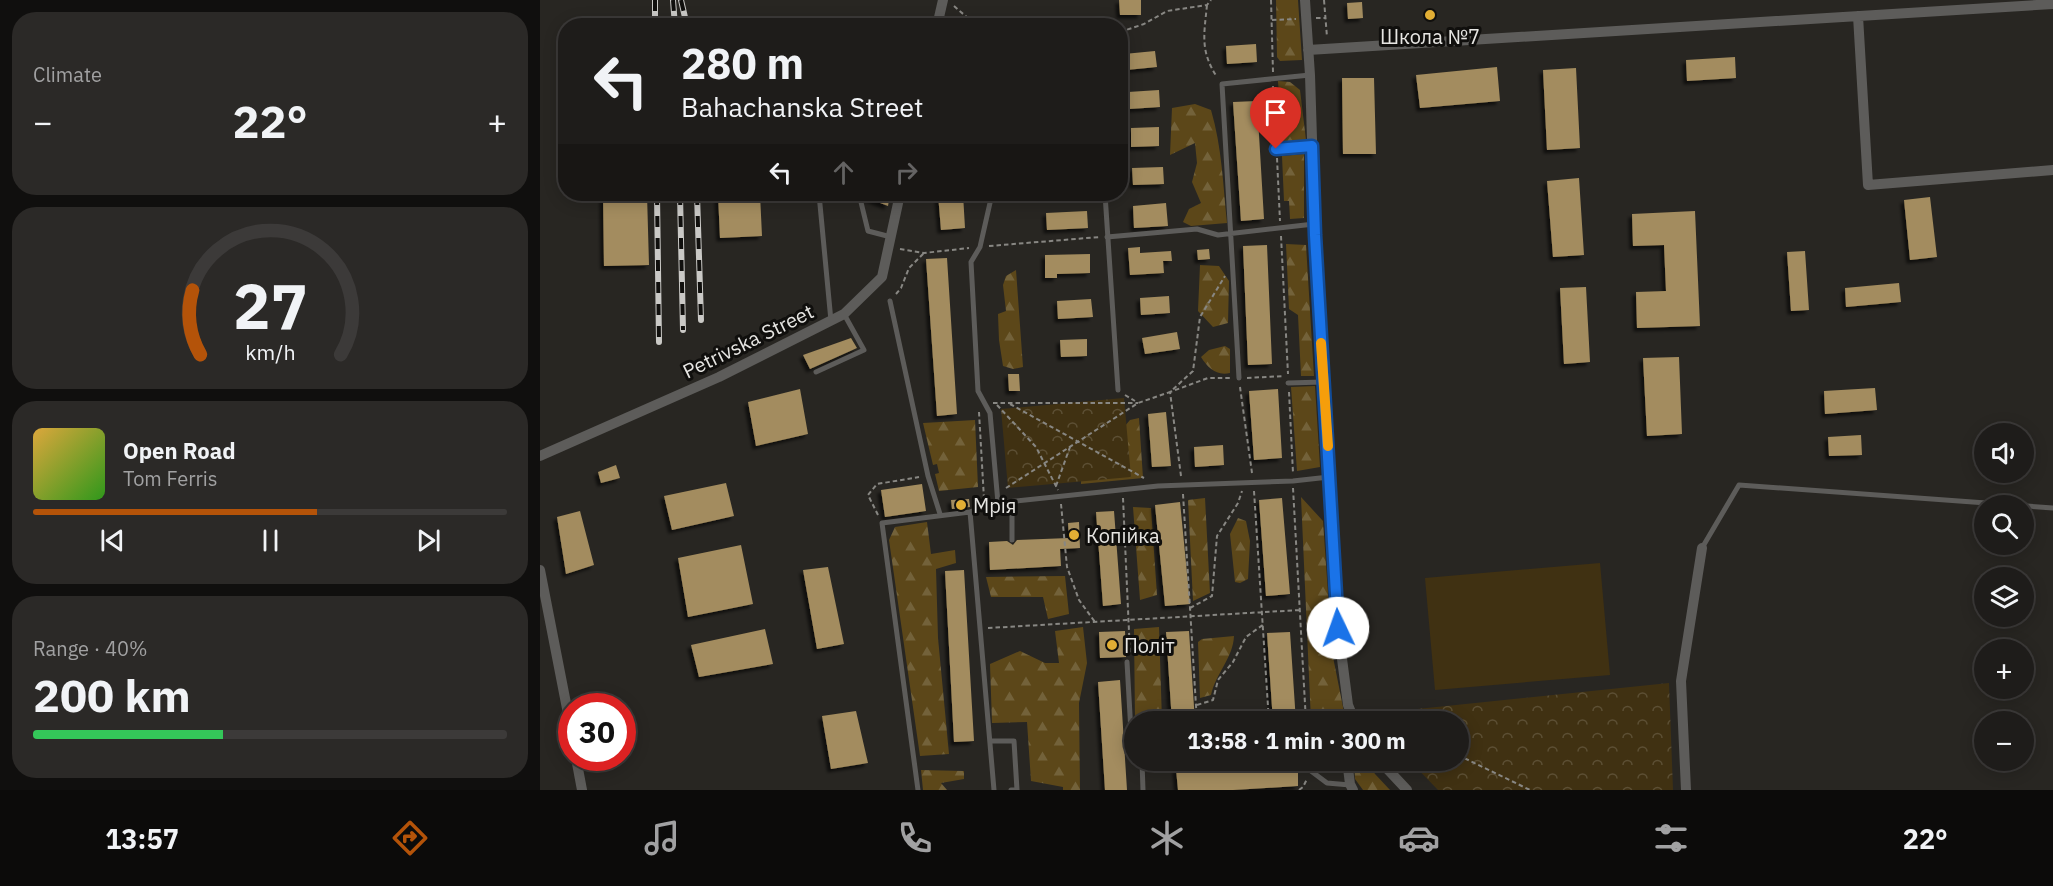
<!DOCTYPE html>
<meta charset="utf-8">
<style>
:root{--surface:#1e1c1a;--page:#2b2927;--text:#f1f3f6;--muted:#a1a1a2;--line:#3c3a39;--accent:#b45309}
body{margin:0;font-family:"IBM Plex Sans",sans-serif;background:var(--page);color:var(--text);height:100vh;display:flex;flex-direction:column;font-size:22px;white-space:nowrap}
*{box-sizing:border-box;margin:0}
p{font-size:20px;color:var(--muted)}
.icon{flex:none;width:33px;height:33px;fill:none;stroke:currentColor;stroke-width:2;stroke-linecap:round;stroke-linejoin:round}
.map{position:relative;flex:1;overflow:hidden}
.side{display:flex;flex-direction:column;gap:12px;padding:12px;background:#100f0e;width:540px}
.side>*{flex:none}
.top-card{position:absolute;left:18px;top:18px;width:570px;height:183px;border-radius:24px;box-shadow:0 3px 15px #0003,0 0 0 2px var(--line);background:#1e1c1a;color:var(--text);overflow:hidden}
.buttons{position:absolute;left:1434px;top:423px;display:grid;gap:12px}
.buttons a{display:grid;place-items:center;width:60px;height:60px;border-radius:50%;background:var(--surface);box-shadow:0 3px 15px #0003,0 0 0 2px var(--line);font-size:30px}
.speed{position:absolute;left:18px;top:693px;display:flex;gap:12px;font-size:30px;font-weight:700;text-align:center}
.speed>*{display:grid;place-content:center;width:78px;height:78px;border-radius:50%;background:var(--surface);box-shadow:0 3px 15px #0003,0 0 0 2px var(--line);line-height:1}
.speed .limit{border:9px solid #d22;background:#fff;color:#111}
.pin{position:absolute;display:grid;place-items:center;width:51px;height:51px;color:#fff;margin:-62px -26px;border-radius:50% 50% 50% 0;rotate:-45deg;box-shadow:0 0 6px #0007}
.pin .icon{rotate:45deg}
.me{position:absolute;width:66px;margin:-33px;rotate:357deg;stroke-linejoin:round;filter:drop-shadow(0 0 4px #0008)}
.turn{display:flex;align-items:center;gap:21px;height:126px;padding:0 24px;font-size:27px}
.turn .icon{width:78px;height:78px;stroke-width:2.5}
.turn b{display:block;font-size:42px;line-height:51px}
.lanes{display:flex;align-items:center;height:57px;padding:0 24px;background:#0003;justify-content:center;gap:30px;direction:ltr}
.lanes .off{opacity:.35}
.big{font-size:45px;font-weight:800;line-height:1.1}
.side .widget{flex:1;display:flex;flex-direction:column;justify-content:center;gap:9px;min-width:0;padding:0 21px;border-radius:24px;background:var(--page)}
.side .dial{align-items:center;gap:0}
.dial svg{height:156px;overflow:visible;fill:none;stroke:var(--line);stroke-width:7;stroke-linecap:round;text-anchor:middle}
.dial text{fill:var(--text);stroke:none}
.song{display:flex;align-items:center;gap:18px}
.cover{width:72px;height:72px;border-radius:9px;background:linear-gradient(135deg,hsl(40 70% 55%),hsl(110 70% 35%))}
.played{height:6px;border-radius:3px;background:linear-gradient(90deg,var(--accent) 60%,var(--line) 60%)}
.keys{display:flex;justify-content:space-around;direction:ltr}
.heat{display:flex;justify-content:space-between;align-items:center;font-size:33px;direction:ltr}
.charge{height:9px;border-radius:4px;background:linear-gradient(90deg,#34c759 40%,var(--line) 0)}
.trip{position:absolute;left:584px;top:711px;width:345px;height:60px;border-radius:30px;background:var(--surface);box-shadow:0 3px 15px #0003,0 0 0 2px var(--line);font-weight:800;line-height:60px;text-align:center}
.tab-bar{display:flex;height:96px;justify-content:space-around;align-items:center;background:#0c0b0a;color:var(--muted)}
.tab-bar .icon{width:42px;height:42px}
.tab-bar .active{color:var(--accent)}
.tab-bar b{font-size:27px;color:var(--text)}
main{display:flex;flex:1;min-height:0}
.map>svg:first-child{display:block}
.green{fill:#403112}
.forest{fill:url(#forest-firs)}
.park{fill:url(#park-crowns)}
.building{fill:#a38c5e;filter:url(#shadow)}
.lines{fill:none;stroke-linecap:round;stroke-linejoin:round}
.path{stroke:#888783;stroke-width:2;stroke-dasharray:4.5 3;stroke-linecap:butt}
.service{stroke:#5d5c5a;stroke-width:5}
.minor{stroke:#5d5c5a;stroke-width:10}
.rail-casing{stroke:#cac9c6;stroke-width:6}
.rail{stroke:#100f0d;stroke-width:4;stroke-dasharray:11;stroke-linecap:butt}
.route-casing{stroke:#114b97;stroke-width:15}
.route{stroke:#1a73e8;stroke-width:10}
.slow{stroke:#f59e0b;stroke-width:10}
.poi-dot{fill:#e2ae34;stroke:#100f0d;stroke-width:2}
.labels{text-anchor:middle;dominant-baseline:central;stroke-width:6;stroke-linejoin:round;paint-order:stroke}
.poi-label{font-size:20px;fill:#e7e6e3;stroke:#100f0d;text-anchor:start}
.street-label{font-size:20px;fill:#e7e6e3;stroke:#100f0d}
</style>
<main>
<section class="side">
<div class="widget"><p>Climate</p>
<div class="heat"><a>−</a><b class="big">22°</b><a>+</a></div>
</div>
<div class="widget dial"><svg viewBox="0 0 100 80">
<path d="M14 69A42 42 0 1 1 86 69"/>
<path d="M14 69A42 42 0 0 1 10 36" stroke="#b45309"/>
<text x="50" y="56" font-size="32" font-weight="700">27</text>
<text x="50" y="72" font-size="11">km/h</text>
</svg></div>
<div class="widget">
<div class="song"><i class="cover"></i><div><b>Open Road</b><p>Tom Ferris</p></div></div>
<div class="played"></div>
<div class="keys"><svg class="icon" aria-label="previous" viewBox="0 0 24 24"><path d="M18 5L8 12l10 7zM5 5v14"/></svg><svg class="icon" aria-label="pause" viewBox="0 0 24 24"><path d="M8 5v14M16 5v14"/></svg><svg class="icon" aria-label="next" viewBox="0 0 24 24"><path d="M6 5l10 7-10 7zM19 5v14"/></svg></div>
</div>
<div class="widget"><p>Range · 40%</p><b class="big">200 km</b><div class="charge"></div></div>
</section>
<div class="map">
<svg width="1513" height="790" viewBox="0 0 1513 790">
<defs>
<pattern id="forest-firs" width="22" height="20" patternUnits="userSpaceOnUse" patternTransform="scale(1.5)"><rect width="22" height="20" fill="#5c4719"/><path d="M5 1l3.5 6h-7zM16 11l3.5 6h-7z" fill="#73623a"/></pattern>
<pattern id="park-crowns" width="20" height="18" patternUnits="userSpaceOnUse" patternTransform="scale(1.5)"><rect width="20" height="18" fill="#403112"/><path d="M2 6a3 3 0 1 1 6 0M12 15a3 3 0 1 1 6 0" fill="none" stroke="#5c4f34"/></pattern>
<filter id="shadow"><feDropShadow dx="-3.5" dy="3.5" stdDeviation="1.5" flood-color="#0009"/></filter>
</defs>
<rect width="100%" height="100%" fill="#282622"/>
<!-- green -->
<path class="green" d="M1060 563 1070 675 895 690 885 578Z"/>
<!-- forest -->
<path class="forest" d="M736 0H758L762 60 740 61 737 57Z
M738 81 750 82 760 90 766 140 742 143Z
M655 104 671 110C682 147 683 185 687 223L651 226 643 222 649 209 661 203 652 182 657 163 655 143 630 155 632 108Z
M764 154V218L750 219 749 201H744L742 156Z
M746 244 766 245 774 376H761L758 315 749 309Z
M660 265 679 266 689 281 688 323 673 327 658 311Z
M476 270 483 367 473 369 463 366 459 340 458 314 466 311 463 285 466 276Z
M685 346 690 349V373C676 376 668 368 661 357L669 350Z
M775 386 780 467 757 471 751 387Z
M599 418 603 478 541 484V478L590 420Z
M435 420 438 487 399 491 395 474 399 473 397 464 393 465 383 423Z
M761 497 783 521 792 652 804 712 803 721H771Z
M665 498 670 593 653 601 648 500Z
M593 507 611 508 617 595 600 600Z
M698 518 706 521 710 541 708 579 700 583 695 582 690 534Z
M387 522 391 554 415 550 416 563 396 569 398 638 409 754 380 756 349 540 355 527Z
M525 576 529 614 508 619 503 597H451L446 577Z
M543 627 547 663 539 703 540 790H523V787L491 781 487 722 452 723 450 664 480 651 505 663H519L515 631Z
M619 627 622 721H595L594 629Z
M694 636C693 658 676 673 671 695L660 698 658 642 662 639Z
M675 711 699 713 721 721H662L661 712Z
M814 761H827L835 774 850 790H823L815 779Z
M381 770 424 771V779L401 783 407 790H383Z"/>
<!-- park -->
<path class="park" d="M584 398 591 477 468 488 461 409Z
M1129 683 1133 790H898L870 761 918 760V722H832L831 720 858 711Z"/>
<!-- building -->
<path class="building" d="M579 0H601V15H580Z
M822 2 823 18 808 19 807 3Z
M716 44 717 62 687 64 686 46Z
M615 51 617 67 586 70 584 54Z
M1195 57 1196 78 1147 81 1146 60Z
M957 67 960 101 880 108 876 75Z
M1036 68 1040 148 1007 150 1003 70Z
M802 78H834L836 154H803Z
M619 90 620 107 589 109 588 92Z
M717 101 724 219 701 221 693 102Z
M619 127V146L591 147V128Z
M623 167 624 184 593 185 592 168Z
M1039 178 1044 255 1013 257 1007 181Z
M63 194H107L109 265 64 266Z
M178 194H220L222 236 180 238Z
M324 194H350L348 206 325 197Z
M398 194H423L425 228 401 230Z
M1390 197 1397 257 1370 260 1364 200Z
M626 203 628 226 594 228 593 206Z
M547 211 548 228 507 230 506 213Z
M1155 211 1160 326 1097 328 1096 292 1126 291 1124 245 1093 246 1092 214Z
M727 245 732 364 708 365 703 246Z
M600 247V253L631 251 632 261H623L624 273 590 275 588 248Z
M669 249 670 259 658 260 657 250Z
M1265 251 1269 310 1251 311 1247 252Z
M550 254V273L517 274V278H505V255Z
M407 258 417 414 397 416 386 259Z
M1359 283 1361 302 1306 307 1305 288Z
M1046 287 1050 362 1024 364 1020 288Z
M629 296 630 313 601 315 600 298Z
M551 299 553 317 518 319 517 301Z
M637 332 640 349 605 354 602 338Z
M311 338 317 348 270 369 263 355Z
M547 339V356L521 357 520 340Z
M1139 357 1142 434 1107 436 1103 358Z
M468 374H479L480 391H469Z
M1335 388 1337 410 1285 414 1284 391Z
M260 389 268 434 216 446 208 402Z
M738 389 742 458 714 460 709 391Z
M626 412 631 466 612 467 608 414Z
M1321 435 1322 455 1289 456 1288 437Z
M683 445 684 465 655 467 654 447Z
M76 465 80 478 61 483 58 472Z
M186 483 194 516 132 530 124 496Z
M382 484 386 511 345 517 341 490Z
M742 498 750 594 726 596 719 500Z
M429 499 430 507 412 509 411 500Z
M640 502 650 604 625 606 615 505Z
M40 511 54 565 26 574 17 517Z
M574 511 581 604 563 606 556 512Z
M539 522 540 548 520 549 521 566 450 570 449 542 467 541 473 545 477 540 529 538 528 523Z
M201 545 213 604 148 617 138 558Z
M288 567 304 644 277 649 263 570Z
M424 570 434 741 414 742 405 571Z
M225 629 233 664 159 677 151 645Z
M585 631 586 657 560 658 559 632Z
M649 631 655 722H632L626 632Z
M750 632 756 722H733L727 633Z
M580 680 587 790H565L558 682Z
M316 711 328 763 291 769 282 716Z
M758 761V786L693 790H638L636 769Z"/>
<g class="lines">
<!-- path -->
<path class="path" d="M731 0 733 72
M784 0 787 37
M667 5C664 35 660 51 677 77
M414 6 437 26
M776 18H785
M732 20 756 19
M580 32 604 24 627 11 667 5 671 0
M733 86 736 140
M737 158 740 221
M741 236 748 374
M449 246 560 237
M360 249 384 253 429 248
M356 294 361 288 369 268 384 253
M707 378 744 376
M700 387 712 473
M749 392 753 473
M585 395 595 401
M453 403H598
M470 404 604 478
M457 405 496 447 518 490
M439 412 444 499
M641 476 630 392 668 378H690
M516 486 530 447
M466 488 598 403 630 392 653 371 660 317 685 276
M753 488 766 722
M714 491 729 722
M643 494 657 722
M583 498 590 654
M521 504 527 567 539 600 555 622
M338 515 328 495 337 484 379 477
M650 608 672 596 677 536 698 503 702 491
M448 628 760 610
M657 705 673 700 678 680 693 662 706 637 724 624
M843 722H847
M918 755 990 790
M759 790 763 787 767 779"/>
<!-- service -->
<path class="service" d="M736 149 772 146
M279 194 291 321
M319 194 328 231 351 237
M452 194 440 247 431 262 438 391 450 413 458 503
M565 194 578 390
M567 237 657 229 678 235 774 224
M350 301 388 476 400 514
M276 372 324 350 304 314
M699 378 682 84 770 75
M748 383 783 382
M472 502V540
M430 512 454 790
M1162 548 1199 485 1513 508
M587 662 592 750 594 753
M450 741H474L477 790H471
M769 760 771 771 787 783 810 785
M378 790 342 523 430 512 458 503 618 486 753 481 789 477
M603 790 602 761 613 760"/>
<!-- minor -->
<path class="minor" d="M765 0 770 75 775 235 798 628 808 705 815 722
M1318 16 1328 185 1513 170
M397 26 403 0
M768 50 1513 4
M0 456 179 377 304 314 342 277 360 194
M0 570 32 734
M36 758 42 790
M807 760 810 784 813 790
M839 760 867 790
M1146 790 1141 681 1162 548"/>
<!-- rail casing -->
<g class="rail-casing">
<path id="rail" d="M115 0V26
M133 0 135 26
M141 0 147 26
M117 194 119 342
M140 194 143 330
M157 194 161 320"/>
</g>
<!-- rail -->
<use href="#rail" class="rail"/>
</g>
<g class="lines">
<!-- route casing -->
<g class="route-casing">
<path id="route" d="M736 149 772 146 775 235 798 628"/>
</g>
<!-- route -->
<use href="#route" class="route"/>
<!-- slow -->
<path class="slow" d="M781 343 788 446"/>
</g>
<!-- markers -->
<g class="poi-dot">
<circle cx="890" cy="15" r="6"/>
<circle cx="421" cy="505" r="6"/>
<circle cx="534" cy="535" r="6"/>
<circle cx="572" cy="645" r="6"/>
</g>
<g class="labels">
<!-- poi labels -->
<g class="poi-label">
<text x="890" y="36" text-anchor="middle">Школа №7</text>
<text x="433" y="505">Мрія</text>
<text x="546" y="535">Копійка</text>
<text x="584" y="645">Політ</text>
</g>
<!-- street labels -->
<g class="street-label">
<text transform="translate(208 341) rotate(-26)">Petrivska Street</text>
</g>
</g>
</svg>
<div class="buttons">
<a><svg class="icon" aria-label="sound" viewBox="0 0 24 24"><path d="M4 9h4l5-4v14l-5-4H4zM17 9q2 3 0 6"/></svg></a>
<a><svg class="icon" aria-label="search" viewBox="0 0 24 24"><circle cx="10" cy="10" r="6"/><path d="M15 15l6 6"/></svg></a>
<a><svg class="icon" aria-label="layers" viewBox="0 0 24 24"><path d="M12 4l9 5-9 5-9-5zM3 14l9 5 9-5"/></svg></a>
<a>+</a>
<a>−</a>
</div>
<div class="speed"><div class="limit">30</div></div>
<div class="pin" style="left:736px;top:149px;background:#d93025"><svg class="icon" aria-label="arrive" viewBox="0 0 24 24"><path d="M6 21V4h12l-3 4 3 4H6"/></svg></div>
<svg class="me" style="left:798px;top:628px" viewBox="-20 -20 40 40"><circle r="19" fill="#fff"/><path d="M0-13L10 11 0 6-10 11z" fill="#1a73e8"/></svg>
<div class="trip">13:58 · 1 min · 300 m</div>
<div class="top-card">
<div class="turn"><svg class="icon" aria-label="left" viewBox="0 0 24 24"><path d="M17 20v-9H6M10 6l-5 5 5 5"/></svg><div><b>280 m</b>Bahachanska Street</div></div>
<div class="lanes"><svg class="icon" aria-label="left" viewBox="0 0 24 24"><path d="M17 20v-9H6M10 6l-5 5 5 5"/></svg><svg class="icon off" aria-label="ahead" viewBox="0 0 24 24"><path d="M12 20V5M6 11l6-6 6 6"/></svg><svg class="icon off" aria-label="right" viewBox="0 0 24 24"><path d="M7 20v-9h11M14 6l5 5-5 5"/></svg></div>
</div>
</div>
</main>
<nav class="tab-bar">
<b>13:57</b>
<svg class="icon active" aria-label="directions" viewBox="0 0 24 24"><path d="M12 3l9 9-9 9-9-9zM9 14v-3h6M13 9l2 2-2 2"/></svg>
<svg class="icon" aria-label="music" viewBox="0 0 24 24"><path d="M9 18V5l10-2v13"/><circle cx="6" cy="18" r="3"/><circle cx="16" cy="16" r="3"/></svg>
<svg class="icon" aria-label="phone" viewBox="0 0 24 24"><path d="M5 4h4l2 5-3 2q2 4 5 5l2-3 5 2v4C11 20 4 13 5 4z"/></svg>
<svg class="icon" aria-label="climate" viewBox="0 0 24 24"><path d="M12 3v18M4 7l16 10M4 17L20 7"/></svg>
<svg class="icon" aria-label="car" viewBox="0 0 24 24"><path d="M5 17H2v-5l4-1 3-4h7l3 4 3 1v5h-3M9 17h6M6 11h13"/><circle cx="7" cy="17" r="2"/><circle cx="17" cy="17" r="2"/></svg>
<svg class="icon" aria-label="filters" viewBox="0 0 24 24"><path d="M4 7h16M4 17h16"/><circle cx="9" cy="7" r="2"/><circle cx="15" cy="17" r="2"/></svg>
<b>22°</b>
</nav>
